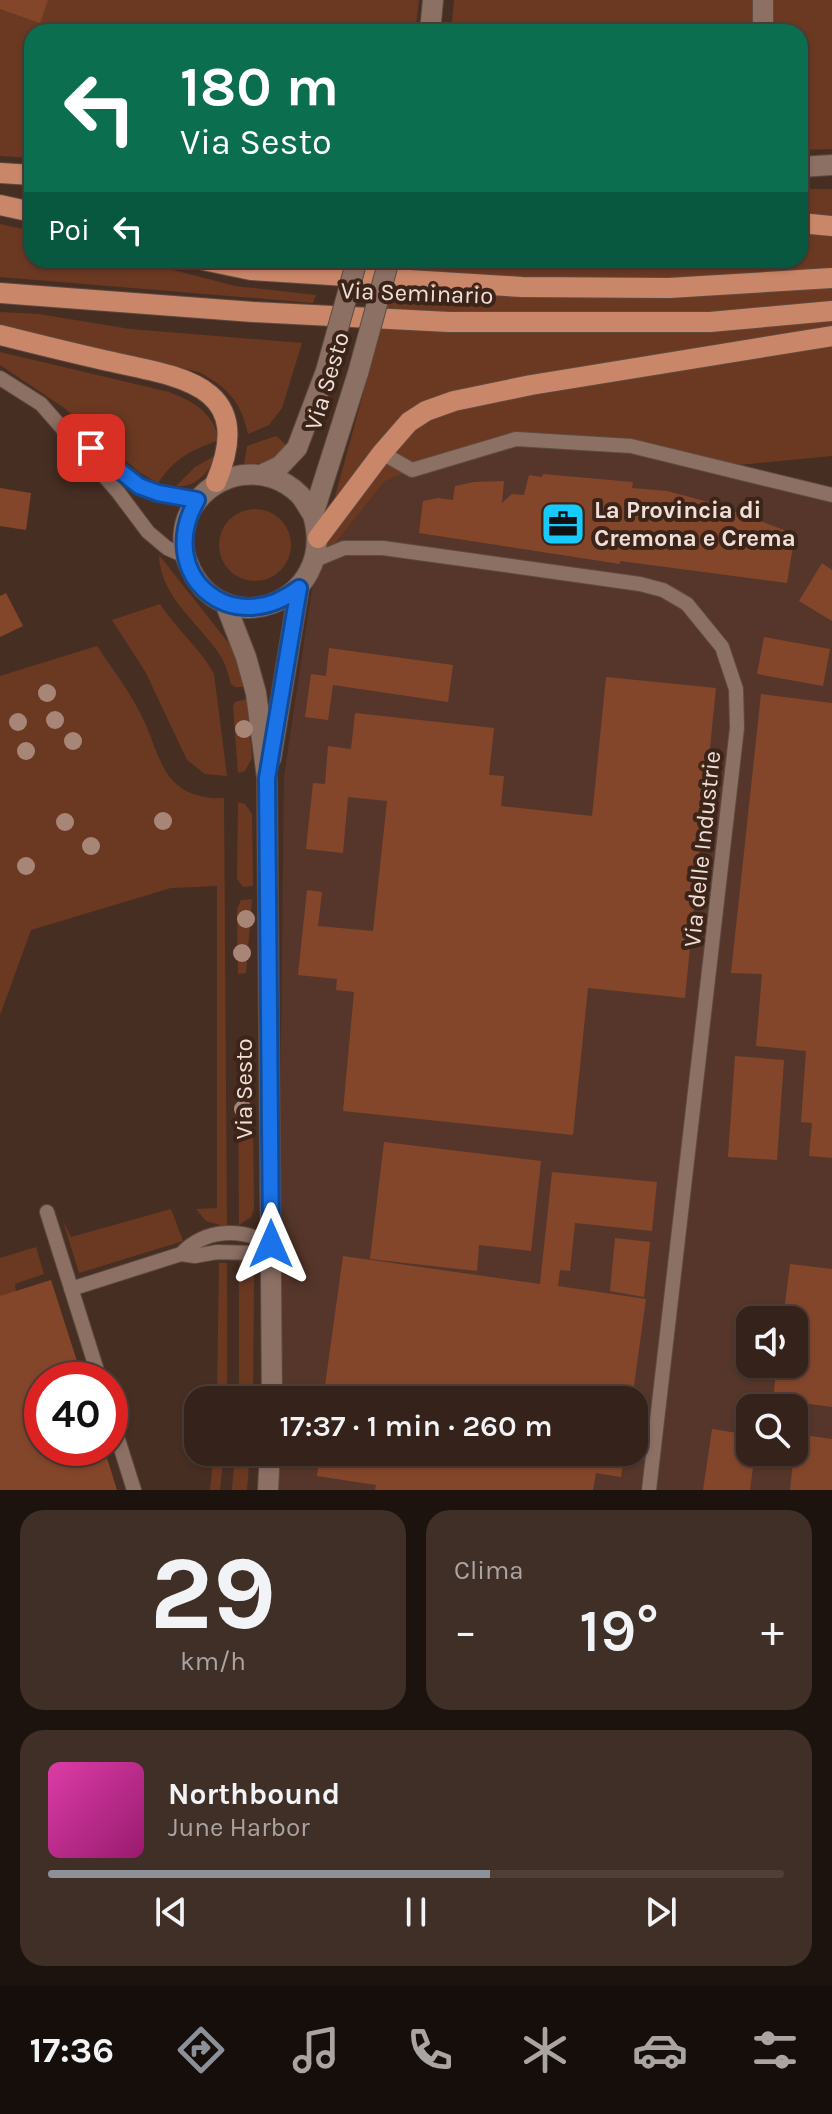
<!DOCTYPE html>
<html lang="it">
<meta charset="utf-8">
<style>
:root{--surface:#35221a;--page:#402f27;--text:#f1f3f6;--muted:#aaa4a2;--line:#4f3f39;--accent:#8c9099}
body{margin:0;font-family:Karla,sans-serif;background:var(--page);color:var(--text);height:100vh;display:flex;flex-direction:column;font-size:30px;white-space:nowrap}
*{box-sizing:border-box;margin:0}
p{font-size:26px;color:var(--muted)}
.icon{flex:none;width:44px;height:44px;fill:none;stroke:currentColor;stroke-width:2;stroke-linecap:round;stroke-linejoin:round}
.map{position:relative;height:1490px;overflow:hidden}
.panel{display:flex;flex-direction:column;gap:20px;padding:20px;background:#1d130e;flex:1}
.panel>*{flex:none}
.banner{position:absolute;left:24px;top:24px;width:784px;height:244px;border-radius:24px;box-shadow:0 2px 6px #0004,0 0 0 2px var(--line);background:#0b6e4f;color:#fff;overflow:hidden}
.controls{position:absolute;left:736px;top:1306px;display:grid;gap:16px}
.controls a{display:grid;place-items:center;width:72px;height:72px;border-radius:16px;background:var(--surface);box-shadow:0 2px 6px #0004,0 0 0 2px var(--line);font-size:40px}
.speed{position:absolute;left:24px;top:1362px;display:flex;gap:16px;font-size:40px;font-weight:700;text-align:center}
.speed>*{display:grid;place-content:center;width:104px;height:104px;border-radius:50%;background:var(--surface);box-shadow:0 2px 6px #0004,0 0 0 2px var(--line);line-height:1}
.speed .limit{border:12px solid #d22;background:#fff;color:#111}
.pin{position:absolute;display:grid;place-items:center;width:68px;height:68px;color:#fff;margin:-34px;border-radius:16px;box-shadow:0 4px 12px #0006}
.me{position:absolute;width:88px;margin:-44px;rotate:0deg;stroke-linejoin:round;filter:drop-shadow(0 0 6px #0008)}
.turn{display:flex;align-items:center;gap:28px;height:168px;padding:0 24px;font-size:36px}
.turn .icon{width:104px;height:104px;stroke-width:2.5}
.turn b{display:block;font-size:56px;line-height:68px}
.then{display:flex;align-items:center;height:76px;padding:0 24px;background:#0003;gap:16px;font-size:30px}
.big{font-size:60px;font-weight:600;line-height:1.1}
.panel .tile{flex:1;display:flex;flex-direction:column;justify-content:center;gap:12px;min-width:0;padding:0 28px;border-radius:24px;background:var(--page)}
.panel .dial{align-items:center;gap:0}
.dial b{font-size:104px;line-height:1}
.song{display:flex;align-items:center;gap:24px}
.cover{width:96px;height:96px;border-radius:12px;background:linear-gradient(135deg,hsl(320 70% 55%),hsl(320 70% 35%))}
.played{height:8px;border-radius:4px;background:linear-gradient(90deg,var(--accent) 60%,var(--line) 60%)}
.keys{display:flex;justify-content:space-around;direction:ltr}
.heat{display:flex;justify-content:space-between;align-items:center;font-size:44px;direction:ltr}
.panel .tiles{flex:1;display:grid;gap:20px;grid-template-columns:1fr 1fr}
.tile:last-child{grid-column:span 2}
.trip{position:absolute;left:184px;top:1386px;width:464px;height:80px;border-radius:24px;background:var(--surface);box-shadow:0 2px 6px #0004,0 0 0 2px var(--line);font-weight:600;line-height:80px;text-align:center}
.dock{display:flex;height:128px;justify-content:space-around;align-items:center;background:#150e0a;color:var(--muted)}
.dock .icon{width:56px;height:56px}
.dock .selected{color:var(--accent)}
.dock b{font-size:36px;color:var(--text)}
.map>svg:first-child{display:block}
.built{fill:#56362a;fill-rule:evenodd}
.green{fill:#6b3922}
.building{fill:#84462a}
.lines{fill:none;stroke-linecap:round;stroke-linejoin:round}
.service-casing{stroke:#5f4a40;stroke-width:16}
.minor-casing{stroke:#5f4a40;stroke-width:22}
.tertiary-casing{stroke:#5f4a40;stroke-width:22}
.primary-casing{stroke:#5f4a40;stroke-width:22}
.service{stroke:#8d7064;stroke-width:14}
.minor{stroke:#8d7064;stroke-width:20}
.tertiary{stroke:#8d7064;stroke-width:20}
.primary{stroke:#ca8669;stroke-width:20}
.tertiary-bridge-casing{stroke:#5f4a40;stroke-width:22;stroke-linecap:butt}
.tertiary-bridge{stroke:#8d7064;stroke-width:20}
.tree{fill:#a78678}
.route-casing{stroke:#114b97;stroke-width:20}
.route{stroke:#1a73e8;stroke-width:14}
.labels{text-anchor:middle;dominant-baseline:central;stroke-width:8;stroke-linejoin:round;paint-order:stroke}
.street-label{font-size:24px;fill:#efdfd8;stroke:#3c2419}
.poi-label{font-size:24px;font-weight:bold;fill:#efdfd8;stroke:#3c2419;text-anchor:start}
</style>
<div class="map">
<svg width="832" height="1490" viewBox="0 0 832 1490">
<rect width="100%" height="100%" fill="#472e23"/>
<!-- built -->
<path class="built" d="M516 438 629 441 832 493V1490H276L277 1452H634V1400H277L284 776 315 569 384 482 422 465ZM750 1320H794V1364H750ZM750 1408H794V1452H750Z"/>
<!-- green -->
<path class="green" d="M0 0H419L415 32H32V158L0 156Z
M454 0H832V149L800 150V32H451Z
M800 189H832V456L727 466 516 438 422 465 384 482 315 569 400 260H800Z
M0 224 32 231V260H135L235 286 316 295 313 303 0 277Z
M0 312 39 314 130 329 302 343 282 408 269 425 248 434C241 401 228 388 199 372L0 328Z
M0 352 169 392C194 402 213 412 219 440 190 451 176 457 158 483L139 472 63 407 0 365Z
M276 436 290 448 269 463 244 464 247 446Z
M218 454C209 471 197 488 176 486L195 467Z
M219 545a36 36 0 1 1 72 0a36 36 0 1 1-72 0Z
M159 555 235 651 244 687H235L231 684C228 674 226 664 220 655 199 623 160 597 159 555Z
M160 604C176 629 200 648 214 674L227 776 205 774 187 760 146 673 112 620Z
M97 646C113 670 131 693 143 719 153 739 158 764 173 781 186 795 206 799 224 798L227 1227 206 1221 196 1209 217 1208V886L171 888 31 930 0 1015V676Z
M247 699 252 758 245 771 238 773 233 706 235 702Z
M238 802 245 804 252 814 253 886 243 887 237 879Z
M252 899 246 973 238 974 237 909 241 900Z
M238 1069H246L253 1122 254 1209 251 1217 239 1225Z
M171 1209 183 1241 79 1273 63 1221 71 1237Z
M36 1247 44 1274 15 1284 16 1292 0 1297V1258Z
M239 1260 251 1264 254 1277 253 1400H239Z
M219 1263H227V1400H217Z
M214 1452H224L220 1490H210Z
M235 1452H250L247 1490H232Z"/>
<!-- building -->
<path class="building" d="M0 0H48L40 23 0 9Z
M543 474 633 482 632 488 667 491 712 503 795 534 787 583 620 561V564L419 533 423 501 438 498 453 500 455 486 474 482 504 481 502 503 512 494 524 495 529 475 542 477Z
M0 488 31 493 26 530 0 526Z
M822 563 832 570V621L799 601Z
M6 593 23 626 0 637V596Z
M764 637 830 649 823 686 757 674Z
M329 648 453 665 448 702 333 685 328 720 305 717 311 674 326 676Z
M606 677 716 688 685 998 588 988 573 1135 343 1111 354 992 336 990 337 979 298 975 307 890 322 892 318 926 373 931 387 801 348 797 343 853 306 849 313 783 325 784 328 746 351 749 355 713 494 728 489 775 504 776 501 806 592 816Z
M761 694 832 703V1158L809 1156 812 1123 801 1122 806 1051 756 1046 762 974 731 973Z
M735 1056 784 1060 777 1160 728 1157Z
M384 1142 541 1161 531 1251 479 1245 477 1271 370 1259Z
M552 1172 657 1182 652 1231 575 1223 570 1271 560 1270 558 1286 646 1299 632 1400H323L343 1256 540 1284Z
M615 1238 650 1242 644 1297 610 1291Z
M790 1264 832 1269V1407L773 1399 777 1364H794V1320H783Z
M51 1280 83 1380H42V1448H104L117 1490H0V1296Z
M712 1429 750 1435V1452H755L750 1490H703Z
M796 1434 832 1439V1490H790Z
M320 1452H625L621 1477 596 1473 593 1490H375L376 1485 317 1476Z"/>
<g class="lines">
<!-- service casing -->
<g class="service-casing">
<path id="service" d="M0 378 41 404 118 492 148 532 167 548 185 556
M83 442 139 486 158 493 197 500
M382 453 412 470 516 439 631 446 832 495
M315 560 344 548H383L640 584 663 590 687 604 722 647 736 689 737 728 649 1490
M47 1212 100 1380
M181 1254C206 1228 240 1228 271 1244
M71 1289 181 1254 195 1256 217 1252 253 1253 271 1244
M110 1414 134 1490"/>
</g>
<!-- minor casing -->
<g class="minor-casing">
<path id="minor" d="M763 32V0
M800 167 832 165"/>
</g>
<!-- tertiary casing -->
<g class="tertiary-casing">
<path id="tertiary" d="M430 32 433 0
M263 474 280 466 297 448 326 371
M313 515C309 509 305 501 300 495 267 462 214 470 191 510 182 525 181 546 188 563 220 646 339 604 313 515L358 373
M225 603 246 657 256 693 267 778 272 1400
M271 758 299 588
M268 1490 270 1452"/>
</g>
<!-- primary casing -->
<g class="primary-casing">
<path id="primary" d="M0 173 32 175
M0 205 32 212
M800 223 832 226
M203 260 251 270 522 287 669 288 832 278
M0 293 253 312 449 322H710L832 311
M0 335C36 344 72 353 108 361 182 377 257 385 216 482
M318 538 382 453 409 422 426 411 454 401 531 385 832 336"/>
</g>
<!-- service -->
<use href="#service" class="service"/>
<!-- minor -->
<use href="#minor" class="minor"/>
<!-- tertiary -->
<use href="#tertiary" class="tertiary"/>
<!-- primary -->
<use href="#primary" class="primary"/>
<!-- tertiary-bridge casing -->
<g class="tertiary-bridge-casing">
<path id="tertiary-bridge" d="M326 371 357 260
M358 373 389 260"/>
</g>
<!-- tertiary-bridge -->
<use href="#tertiary-bridge" class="tertiary-bridge"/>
</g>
<!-- trees -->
<g class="tree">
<circle cx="47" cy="693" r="9"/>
<circle cx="55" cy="720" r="9"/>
<circle cx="18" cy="722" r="9"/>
<circle cx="244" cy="729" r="9"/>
<circle cx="73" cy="741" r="9"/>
<circle cx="26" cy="751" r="9"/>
<circle cx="163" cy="821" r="9"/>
<circle cx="65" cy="822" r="9"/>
<circle cx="91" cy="846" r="9"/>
<circle cx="26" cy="866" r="9"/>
<circle cx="246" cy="919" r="9"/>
<circle cx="242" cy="953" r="9"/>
<circle cx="243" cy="1109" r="9"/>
</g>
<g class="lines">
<!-- route casing -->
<g class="route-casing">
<path id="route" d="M91 448 139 486 158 493 197 500C154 574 231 641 299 588L267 778 271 1244"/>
</g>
<!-- route -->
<use href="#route" class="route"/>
</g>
<!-- icons -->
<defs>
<g id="office-square" transform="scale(2.3)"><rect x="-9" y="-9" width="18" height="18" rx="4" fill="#16cafb" stroke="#3c2419"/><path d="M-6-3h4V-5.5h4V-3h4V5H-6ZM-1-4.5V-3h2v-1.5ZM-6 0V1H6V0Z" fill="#111"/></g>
</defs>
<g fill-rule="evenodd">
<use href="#office-square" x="563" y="524"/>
</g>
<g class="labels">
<!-- street labels -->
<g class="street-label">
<text transform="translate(417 293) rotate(2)">Via Seminario</text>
<text transform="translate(327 381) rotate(-73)">Via Sesto</text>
<text transform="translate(702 849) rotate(-84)">Via delle Industrie</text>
<text transform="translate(244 1089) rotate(-90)">Via Sesto</text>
</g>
<!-- poi labels -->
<g class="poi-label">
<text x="594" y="510">La Provincia di<tspan x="594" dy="28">Cremona e Crema</tspan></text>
</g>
</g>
</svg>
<div class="controls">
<a><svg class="icon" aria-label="sound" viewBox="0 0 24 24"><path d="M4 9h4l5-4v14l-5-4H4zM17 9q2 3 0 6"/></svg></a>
<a><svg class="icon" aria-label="search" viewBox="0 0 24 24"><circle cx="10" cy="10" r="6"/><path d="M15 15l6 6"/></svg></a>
</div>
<div class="speed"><div class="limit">40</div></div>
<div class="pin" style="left:91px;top:448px;background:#d93025"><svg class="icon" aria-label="arrive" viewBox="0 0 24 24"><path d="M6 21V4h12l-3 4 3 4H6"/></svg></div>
<svg class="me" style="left:271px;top:1244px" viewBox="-20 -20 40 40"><path d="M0-17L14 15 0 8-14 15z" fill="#1a73e8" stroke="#fff" stroke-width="4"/></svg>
<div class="trip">17:37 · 1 min · 260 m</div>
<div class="banner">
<div class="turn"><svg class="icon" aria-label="left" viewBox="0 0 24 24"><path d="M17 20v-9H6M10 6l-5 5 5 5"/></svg><div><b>180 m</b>Via Sesto</div></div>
<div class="then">Poi<svg class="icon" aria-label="left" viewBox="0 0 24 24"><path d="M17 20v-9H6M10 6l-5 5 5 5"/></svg></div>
</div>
</div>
<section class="panel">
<div class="tiles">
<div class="tile dial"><b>29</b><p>km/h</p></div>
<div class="tile"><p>Clima</p>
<div class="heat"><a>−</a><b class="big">19°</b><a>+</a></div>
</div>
<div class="tile">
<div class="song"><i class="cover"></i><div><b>Northbound</b><p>June Harbor</p></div></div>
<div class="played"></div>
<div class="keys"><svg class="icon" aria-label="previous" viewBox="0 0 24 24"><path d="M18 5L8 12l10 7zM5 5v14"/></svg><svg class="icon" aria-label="pause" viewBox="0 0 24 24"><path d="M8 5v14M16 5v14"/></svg><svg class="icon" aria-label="next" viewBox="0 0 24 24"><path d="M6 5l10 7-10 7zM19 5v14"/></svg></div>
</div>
</div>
</section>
<nav class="dock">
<b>17:36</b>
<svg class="icon selected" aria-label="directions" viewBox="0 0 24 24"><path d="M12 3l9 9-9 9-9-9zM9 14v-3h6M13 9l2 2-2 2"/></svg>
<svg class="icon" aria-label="music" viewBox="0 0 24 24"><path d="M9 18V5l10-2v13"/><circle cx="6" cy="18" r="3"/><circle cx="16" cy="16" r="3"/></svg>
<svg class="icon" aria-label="phone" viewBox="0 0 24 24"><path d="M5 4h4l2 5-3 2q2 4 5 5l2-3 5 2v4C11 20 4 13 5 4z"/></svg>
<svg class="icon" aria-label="climate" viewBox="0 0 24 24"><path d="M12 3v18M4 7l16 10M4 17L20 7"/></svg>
<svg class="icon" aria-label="car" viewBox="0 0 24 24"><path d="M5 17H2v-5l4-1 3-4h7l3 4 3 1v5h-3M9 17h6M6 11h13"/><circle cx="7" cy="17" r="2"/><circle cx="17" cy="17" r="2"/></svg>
<svg class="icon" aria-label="filters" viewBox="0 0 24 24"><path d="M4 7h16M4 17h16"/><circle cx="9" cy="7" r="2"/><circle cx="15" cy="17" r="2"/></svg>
</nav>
